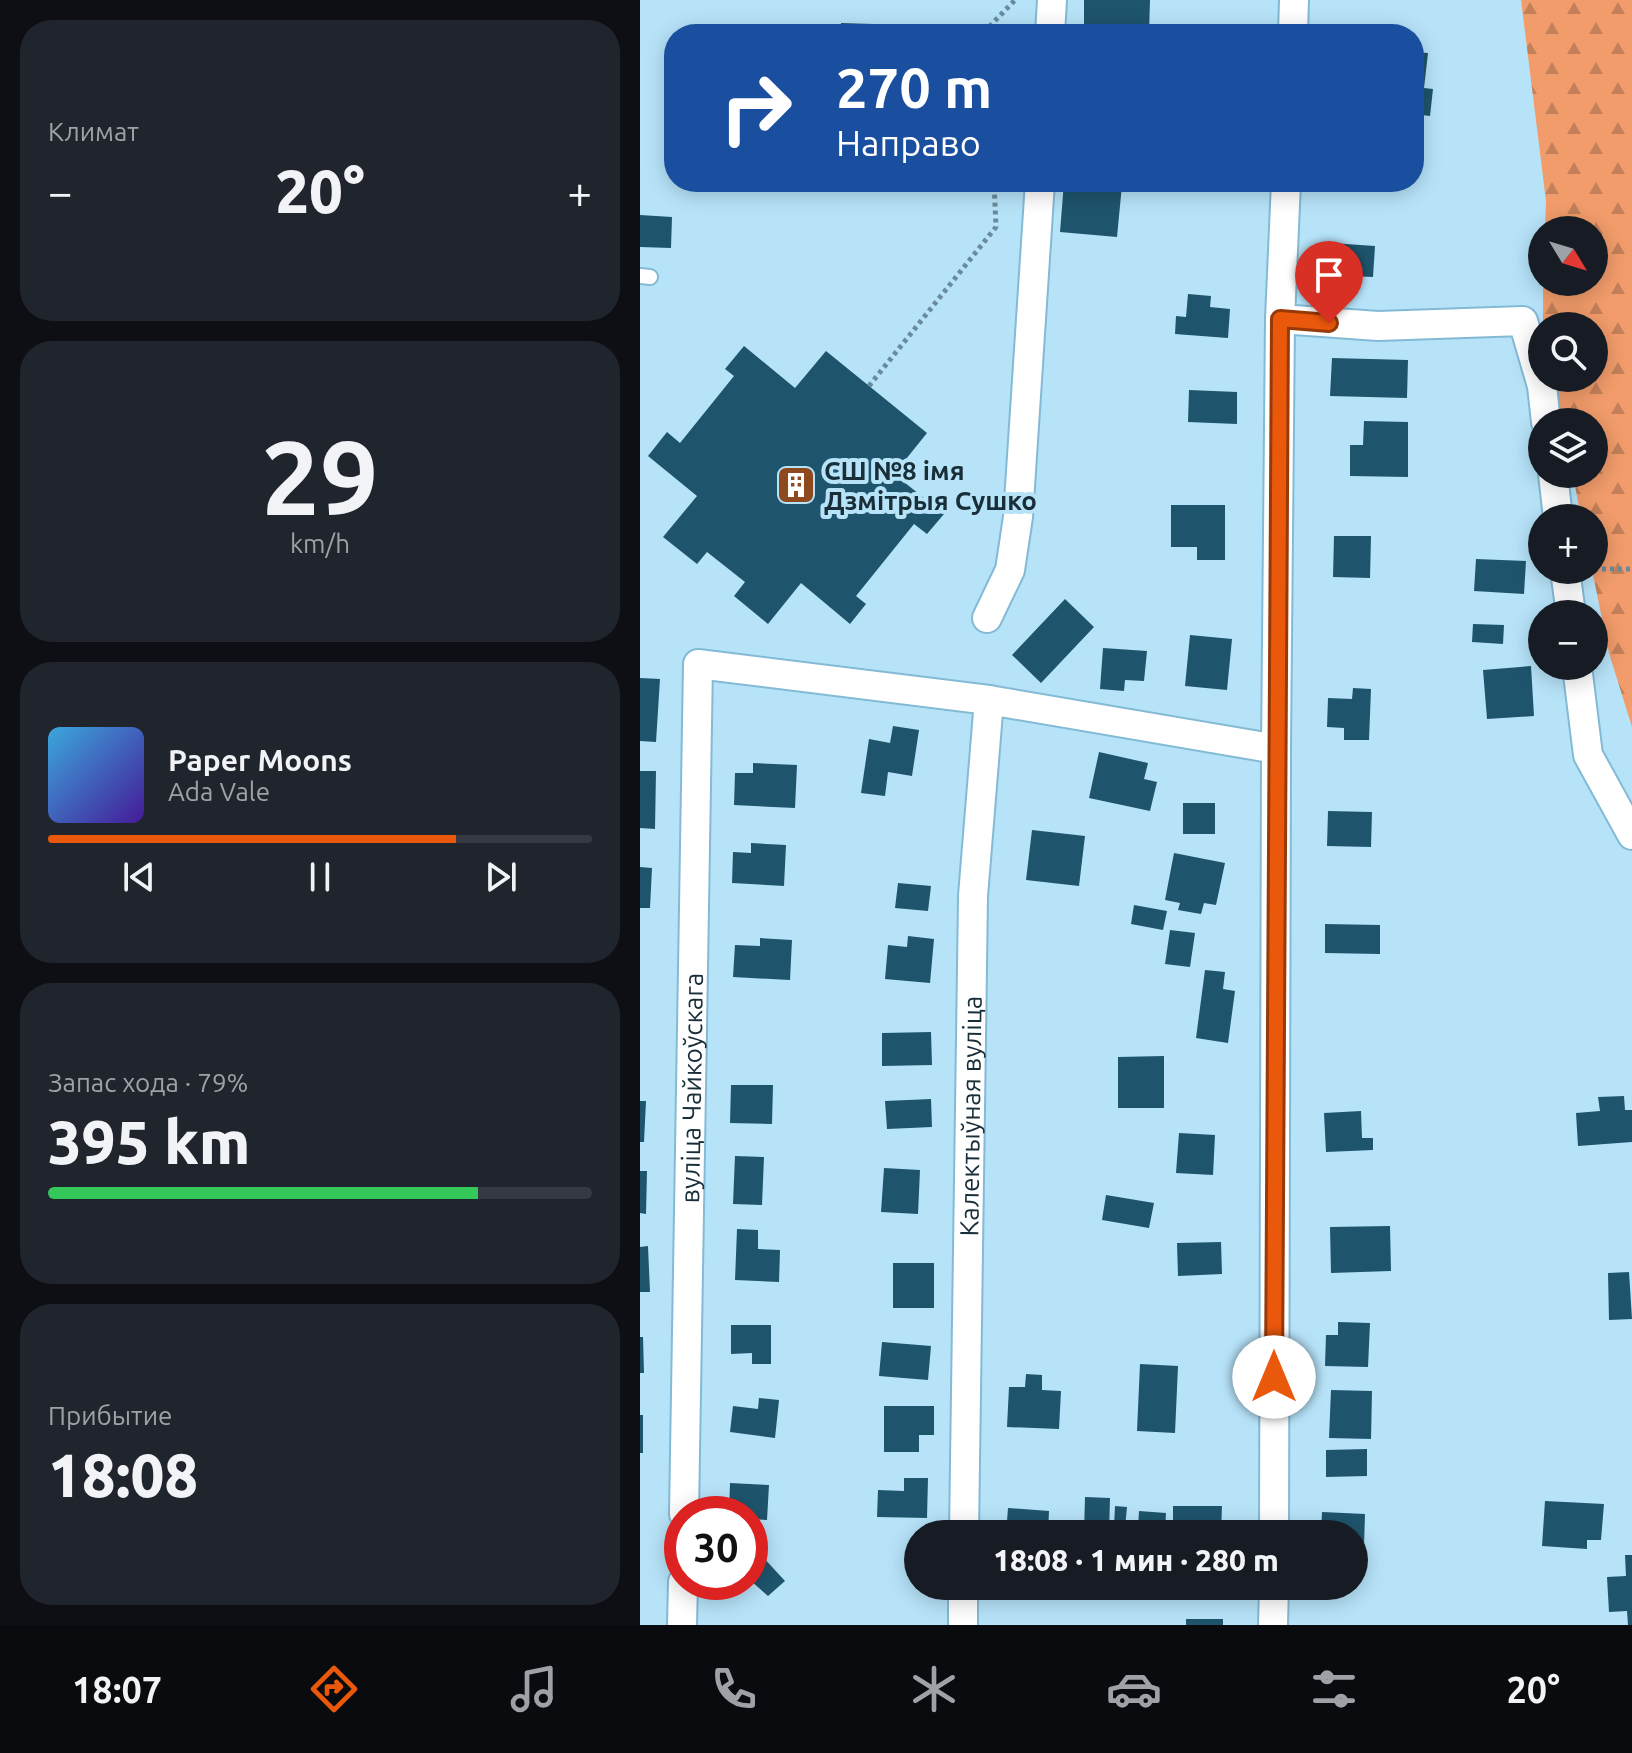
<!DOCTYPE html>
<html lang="ru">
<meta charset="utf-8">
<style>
:root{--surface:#171b24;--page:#20242c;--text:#f1f3f6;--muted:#9ea1a6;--line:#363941;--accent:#ea580c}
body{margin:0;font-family:Ubuntu,sans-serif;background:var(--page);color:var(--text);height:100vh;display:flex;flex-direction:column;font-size:30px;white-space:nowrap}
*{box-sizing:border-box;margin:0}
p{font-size:26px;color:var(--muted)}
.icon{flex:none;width:44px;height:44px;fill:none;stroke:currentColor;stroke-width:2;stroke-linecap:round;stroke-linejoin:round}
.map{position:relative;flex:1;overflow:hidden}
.sheet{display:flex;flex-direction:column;gap:20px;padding:20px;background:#0d0f14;width:640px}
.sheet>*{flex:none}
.banner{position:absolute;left:24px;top:24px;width:760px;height:168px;border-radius:32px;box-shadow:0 4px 20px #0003;background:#1a4fa0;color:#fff;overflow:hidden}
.needle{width:52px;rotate:128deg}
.buttons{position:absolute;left:888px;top:216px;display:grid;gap:16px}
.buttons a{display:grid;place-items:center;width:80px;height:80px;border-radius:50%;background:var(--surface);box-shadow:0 4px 20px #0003;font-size:40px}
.speed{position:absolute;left:24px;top:1496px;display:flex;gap:16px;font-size:40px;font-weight:700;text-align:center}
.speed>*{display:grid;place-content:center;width:104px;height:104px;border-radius:50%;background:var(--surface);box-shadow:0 4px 20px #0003;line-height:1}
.speed .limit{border:12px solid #d22;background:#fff;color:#111}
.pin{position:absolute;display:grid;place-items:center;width:68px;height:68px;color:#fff;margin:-82px -34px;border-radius:50% 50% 50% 0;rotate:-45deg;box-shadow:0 0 8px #0007}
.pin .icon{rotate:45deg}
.me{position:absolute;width:88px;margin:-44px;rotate:0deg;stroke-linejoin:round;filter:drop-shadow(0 0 6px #0008)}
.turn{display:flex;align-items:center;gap:28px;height:168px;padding:0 40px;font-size:36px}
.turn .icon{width:104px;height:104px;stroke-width:2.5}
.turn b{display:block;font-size:56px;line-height:68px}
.big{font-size:60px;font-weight:800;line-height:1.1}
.sheet .tile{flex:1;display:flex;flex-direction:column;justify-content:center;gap:12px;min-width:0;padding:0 28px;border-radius:32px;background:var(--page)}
.sheet .dial{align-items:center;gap:0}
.dial b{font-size:104px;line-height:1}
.song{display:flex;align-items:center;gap:24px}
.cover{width:96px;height:96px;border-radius:12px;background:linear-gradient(135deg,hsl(200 70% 55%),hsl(260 70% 35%))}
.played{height:8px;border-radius:4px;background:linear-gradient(90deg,var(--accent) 75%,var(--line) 75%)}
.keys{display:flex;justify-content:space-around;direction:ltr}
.heat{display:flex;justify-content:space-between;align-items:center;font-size:44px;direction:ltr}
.charge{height:12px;border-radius:6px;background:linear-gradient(90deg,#34c759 79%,var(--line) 0)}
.trip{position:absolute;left:264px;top:1520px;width:464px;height:80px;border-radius:40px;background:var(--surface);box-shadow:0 4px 20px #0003;font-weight:800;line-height:80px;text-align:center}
.tab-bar{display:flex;height:128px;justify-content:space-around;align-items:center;background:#090b0e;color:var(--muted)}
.tab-bar .icon{width:56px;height:56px}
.tab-bar .current{color:var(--accent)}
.tab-bar b{font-size:36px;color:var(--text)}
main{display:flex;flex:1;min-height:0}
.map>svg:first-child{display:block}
.forest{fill:url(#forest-firs)}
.building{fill:#1e556d}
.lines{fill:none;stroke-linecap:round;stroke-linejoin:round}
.service-casing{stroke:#83bad5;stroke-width:18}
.minor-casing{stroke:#83bad5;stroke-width:32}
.path{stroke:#6a8b9c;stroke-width:5;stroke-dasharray:4 4;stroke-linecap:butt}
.service{stroke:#fff;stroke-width:14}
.minor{stroke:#fff;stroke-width:28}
.route-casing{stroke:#983908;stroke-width:20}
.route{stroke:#ea580c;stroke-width:14}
.labels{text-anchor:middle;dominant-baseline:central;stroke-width:8;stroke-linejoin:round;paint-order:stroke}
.poi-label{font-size:26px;font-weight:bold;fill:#182e39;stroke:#b7e3f9;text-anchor:start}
.street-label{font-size:26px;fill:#182e39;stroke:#b7e3f9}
</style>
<main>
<section class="sheet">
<div class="tile"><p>Климат</p>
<div class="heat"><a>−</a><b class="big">20°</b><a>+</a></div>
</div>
<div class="tile dial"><b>29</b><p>km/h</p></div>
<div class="tile">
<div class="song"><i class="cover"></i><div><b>Paper Moons</b><p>Ada Vale</p></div></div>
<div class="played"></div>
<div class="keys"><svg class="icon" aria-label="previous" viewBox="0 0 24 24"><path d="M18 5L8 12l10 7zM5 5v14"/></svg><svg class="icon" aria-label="pause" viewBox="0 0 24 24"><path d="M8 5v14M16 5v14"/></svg><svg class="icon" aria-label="next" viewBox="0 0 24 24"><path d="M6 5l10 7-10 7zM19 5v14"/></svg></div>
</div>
<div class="tile"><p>Запас хода · 79%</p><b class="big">395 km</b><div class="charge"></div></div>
<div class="tile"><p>Прибытие</p><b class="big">18:08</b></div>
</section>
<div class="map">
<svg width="992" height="1625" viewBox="0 0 992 1625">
<defs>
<pattern id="forest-firs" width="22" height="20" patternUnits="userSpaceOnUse" patternTransform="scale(2)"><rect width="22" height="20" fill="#f29c6b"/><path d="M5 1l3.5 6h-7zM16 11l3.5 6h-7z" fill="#c38059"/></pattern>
</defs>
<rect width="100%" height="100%" fill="#b7e3f9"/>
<!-- forest -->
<path class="forest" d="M881 0H992V727L969 653 952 570 954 518H941L933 474H954V422H922L913 378H954V326H903V282H954V230H905L906 201Z"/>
<!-- building -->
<path class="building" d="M444 0H510L509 34H444Z
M201 23 233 24 232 34H201Z
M774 52 788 53 784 88 793 89 790 116 774 114Z
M424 182 482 185 477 237 420 232Z
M0 215 32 217 31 248 0 247Z
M691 243 735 246 733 277 689 275Z
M548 294 571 296 570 307 590 309 588 338 535 334 536 316 546 317Z
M104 346 155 388 186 351 287 433 254 474 304 514 287 534 274 524 216 596 226 604 210 624 161 583 128 624 94 596 105 582 67 552 57 564 23 537 57 496 8 456 27 432 40 443 94 376 85 369Z
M692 358 768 360 767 398 690 396Z
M549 390 597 392V424L548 422Z
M724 421 768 422V477L710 476V445H723Z
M531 505H585V560H557V547H531Z
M694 536H731L730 578 693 577Z
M836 559 886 561 884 594 834 591Z
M425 599 454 627 401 683 372 655Z
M833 624 864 625 863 644 832 642Z
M550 635 592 639 587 690 545 686Z
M463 648 507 651 504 681 485 680 484 691 460 689Z
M891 666 894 716 847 719 843 670Z
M0 678 20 679 16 742 0 741Z
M713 688 731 689 729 740H704V728L687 727 688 698 712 699Z
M253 726 279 730 272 776 248 772 245 796 221 793 229 739 250 743Z
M459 752 508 763 504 779 517 782 510 811 449 798Z
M113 763 157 765 155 808 94 805 95 773H113Z
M0 771H16L15 829 0 828Z
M543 803H575V834H543Z
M688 811 732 812 731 847 687 846Z
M392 830 445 836 439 886 386 880Z
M111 843 146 845 144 886 92 883 93 852 111 853Z
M534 853 585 863 576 905 564 903 561 914 538 910 540 903 525 900Z
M0 867 12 868 10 908H0Z
M258 883 291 886 288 911 255 908Z
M494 905 527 911 523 930 491 924Z
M685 924 740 925V954L685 953Z
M530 930 555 933 550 967 525 964Z
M268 936 294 939 290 983 245 979 248 945 267 947Z
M120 938 152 940 150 980 93 977 95 945 120 946Z
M565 970 585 972 583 989 595 991 588 1043 556 1038Z
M291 1032 292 1065 242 1066V1033Z
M524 1056V1108H478V1057Z
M91 1085H133L132 1124 90 1123Z
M984 1096 985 1110H992V1142L938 1146 936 1113 960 1111 958 1097Z
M291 1099 292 1127 247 1129 245 1101Z
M0 1101H6L4 1142H0Z
M721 1111 722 1138H733V1150L686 1152 684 1113Z
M539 1133 575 1135 573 1175 536 1173Z
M95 1156 124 1157 122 1205 93 1204Z
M244 1168 280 1170 278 1214 241 1212Z
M0 1171H7L6 1214 0 1213Z
M466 1195 514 1203 509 1228 462 1220Z
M750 1226 751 1271 691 1273 690 1227Z
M97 1229 118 1230V1249L140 1250 139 1282 95 1280Z
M581 1242 582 1274 538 1276 537 1243Z
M8 1246 10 1292H0V1247Z
M253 1263H294V1308H253Z
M989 1272 992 1319 969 1320 968 1273Z
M698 1322 730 1323 728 1367 685 1366 686 1335H698Z
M91 1325H131V1364H112V1353L91 1354Z
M0 1337H3L4 1373H0Z
M242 1342 291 1346 288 1380 239 1376Z
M500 1364 538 1366 535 1433 497 1431Z
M386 1374 402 1375V1390L421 1391 419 1429 367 1427 369 1387H385Z
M691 1390 732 1391 731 1439 689 1438Z
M119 1398 139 1400 135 1438 90 1432 93 1406 118 1409Z
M244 1406H294V1435H279V1452H244Z
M0 1415H3V1453H0Z
M727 1449V1476L686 1477V1450Z
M264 1478H288L287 1518 237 1517 238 1490 264 1491Z
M90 1483 129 1485 127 1520 110 1519V1514H89Z
M445 1497 470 1498 469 1534H444Z
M905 1501 964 1504 961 1540H947V1549L902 1546Z
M475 1506 487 1507 485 1528 474 1527Z
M533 1506H582L581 1534H533Z
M368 1508 409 1511 408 1534H366Z
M499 1511 526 1513 525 1531 498 1530Z
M682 1512 725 1514 724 1546H714V1534H681Z
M110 1543 145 1581 128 1596 110 1580Z
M985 1555H992V1625H988L987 1611 969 1612 967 1577 986 1576Z
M92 1582H108L99 1590Z
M546 1619H583V1625H546Z"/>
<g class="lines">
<!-- service casing -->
<g class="service-casing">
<path id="service" d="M0 276 10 277"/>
</g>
<!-- minor casing -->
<g class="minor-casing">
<g id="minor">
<path d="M410 34 412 0"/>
<path d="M653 34 654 0"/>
<path d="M640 319 738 326 883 321 902 386 906 422"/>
<path d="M913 474 918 518"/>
<path d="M925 570 931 614"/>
<path d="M347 618 370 570 378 517 400 182"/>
<path d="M937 666 948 755 992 835"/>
<path id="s1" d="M44 1514 58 664 349 700 636 749"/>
<path id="s2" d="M324 1534 333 896 349 700"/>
<path d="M634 1534 636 749 640 319 646 182"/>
<path d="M42 1625 43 1582"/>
<path d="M323 1625V1586"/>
<path d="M633 1625 634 1586"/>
</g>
</g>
<!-- path -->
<path class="path" d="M348 34V28L375 0
M229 386 356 227 354 182
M954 569H992"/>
<!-- service -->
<use href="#service" class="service"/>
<!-- minor -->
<use href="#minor" class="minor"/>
</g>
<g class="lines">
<!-- route casing -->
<g class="route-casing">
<path id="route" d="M634 1377 640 319 689 323"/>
</g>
<!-- route -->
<use href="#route" class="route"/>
</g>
<!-- icons -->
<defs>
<g id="building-square" transform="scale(2)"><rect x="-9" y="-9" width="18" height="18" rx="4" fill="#8e4a1e" stroke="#b7e3f9"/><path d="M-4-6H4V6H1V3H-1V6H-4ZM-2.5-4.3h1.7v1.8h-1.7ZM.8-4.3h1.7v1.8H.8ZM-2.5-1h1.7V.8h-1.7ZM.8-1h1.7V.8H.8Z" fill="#fff"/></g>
</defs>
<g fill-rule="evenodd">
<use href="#building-square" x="156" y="485"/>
</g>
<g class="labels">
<!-- poi labels -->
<g class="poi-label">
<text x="184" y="470">СШ №8 імя<tspan x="184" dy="30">Дзмітрыя Сушко</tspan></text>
</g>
<!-- street labels -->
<g class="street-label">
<text stroke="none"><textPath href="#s1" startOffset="426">вуліца Чайкоўскага</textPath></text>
<text stroke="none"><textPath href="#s2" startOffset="418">Калектыўная вуліца</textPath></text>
</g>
</g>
</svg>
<div class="buttons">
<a><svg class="needle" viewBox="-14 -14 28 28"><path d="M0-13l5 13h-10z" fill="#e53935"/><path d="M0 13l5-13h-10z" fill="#9ea1a6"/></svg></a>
<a><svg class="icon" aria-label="search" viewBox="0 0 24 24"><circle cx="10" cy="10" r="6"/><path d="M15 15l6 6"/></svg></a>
<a><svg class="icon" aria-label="layers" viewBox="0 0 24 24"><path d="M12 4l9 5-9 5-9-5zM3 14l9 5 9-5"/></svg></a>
<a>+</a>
<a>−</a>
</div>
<div class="speed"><div class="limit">30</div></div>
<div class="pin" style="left:689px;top:323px;background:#d93025"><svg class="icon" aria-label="arrive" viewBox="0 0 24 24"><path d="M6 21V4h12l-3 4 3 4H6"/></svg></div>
<svg class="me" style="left:634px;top:1377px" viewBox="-20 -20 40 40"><circle r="19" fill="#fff"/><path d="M0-13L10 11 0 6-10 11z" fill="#ea580c"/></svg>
<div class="trip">18:08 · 1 мин · 280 m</div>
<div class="banner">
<div class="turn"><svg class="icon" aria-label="right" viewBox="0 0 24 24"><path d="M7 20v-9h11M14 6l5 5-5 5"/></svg><div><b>270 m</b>Направо</div></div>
</div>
</div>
</main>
<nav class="tab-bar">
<b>18:07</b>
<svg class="icon current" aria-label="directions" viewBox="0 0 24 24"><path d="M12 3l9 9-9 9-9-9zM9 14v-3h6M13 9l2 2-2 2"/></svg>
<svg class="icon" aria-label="music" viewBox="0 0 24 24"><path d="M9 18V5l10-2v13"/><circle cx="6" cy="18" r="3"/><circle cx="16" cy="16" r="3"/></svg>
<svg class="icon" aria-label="phone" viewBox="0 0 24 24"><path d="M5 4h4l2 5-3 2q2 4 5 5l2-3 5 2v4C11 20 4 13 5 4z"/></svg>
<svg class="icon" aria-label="climate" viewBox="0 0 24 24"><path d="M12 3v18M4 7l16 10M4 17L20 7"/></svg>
<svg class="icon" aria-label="car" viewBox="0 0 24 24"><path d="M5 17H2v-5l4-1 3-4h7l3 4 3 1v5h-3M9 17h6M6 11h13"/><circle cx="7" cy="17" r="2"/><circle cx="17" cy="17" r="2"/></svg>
<svg class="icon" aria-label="filters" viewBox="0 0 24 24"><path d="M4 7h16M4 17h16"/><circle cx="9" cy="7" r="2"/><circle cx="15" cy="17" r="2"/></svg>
<b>20°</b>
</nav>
